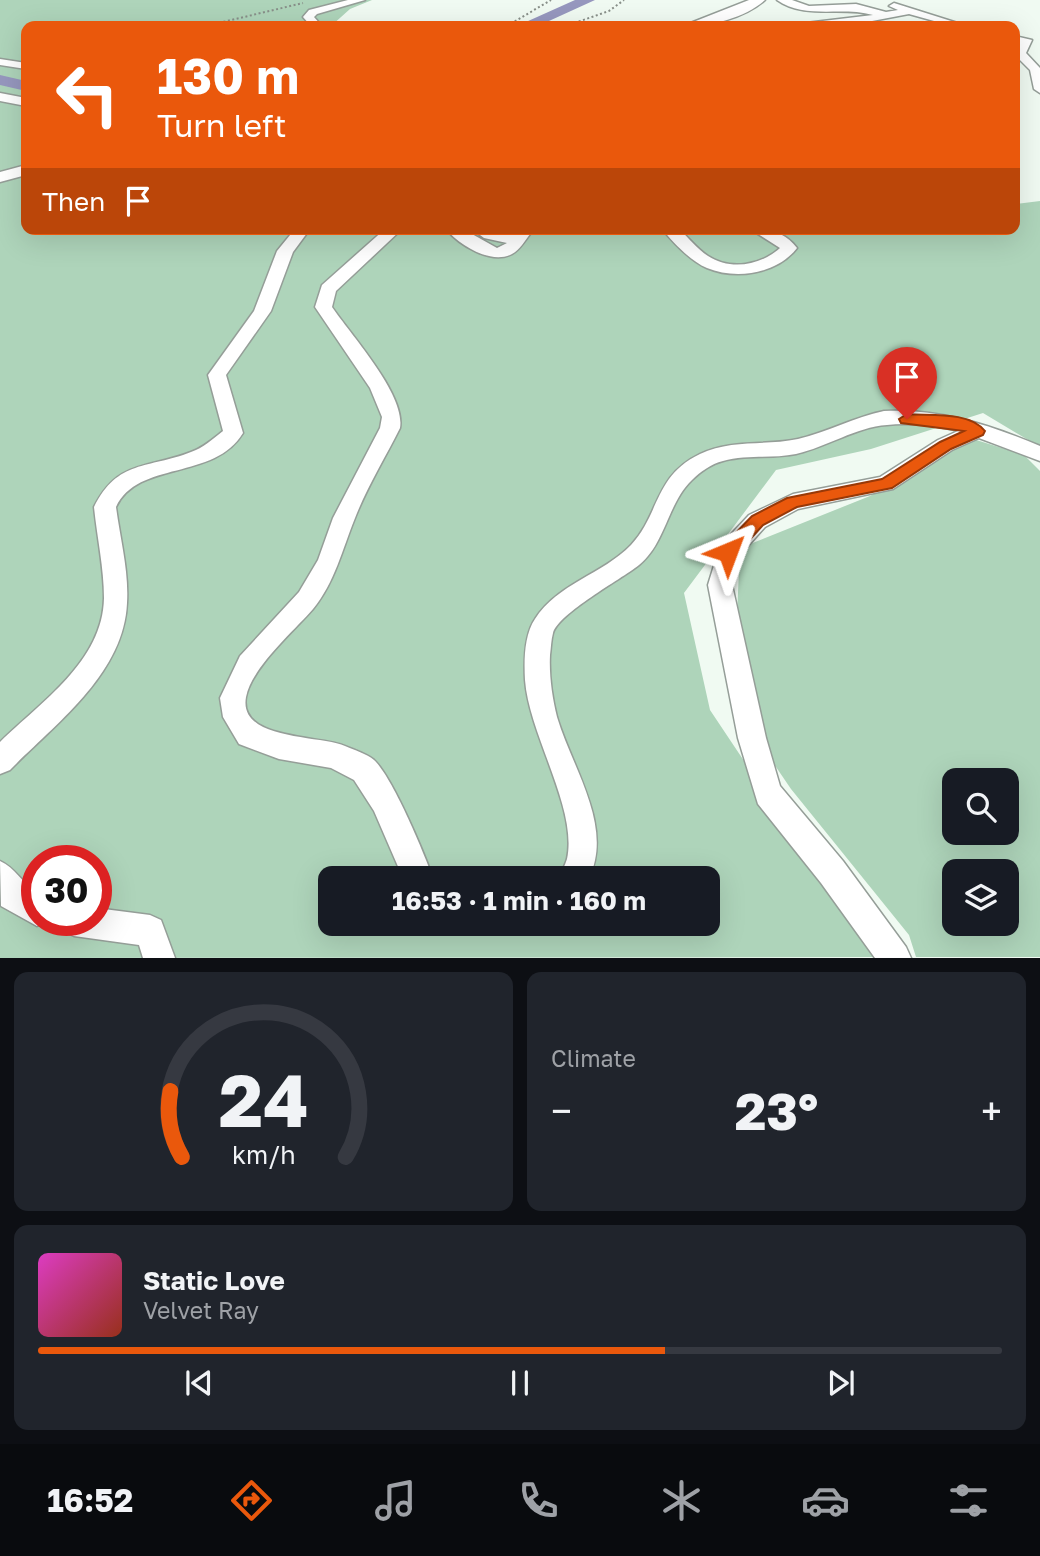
<!DOCTYPE html>
<meta charset="utf-8">
<style>
:root{--surface:#171b24;--page:#20242c;--text:#f1f3f6;--muted:#9ea1a6;--line:#363941;--accent:#ea580c}
body{margin:0;font-family:"Golos Text",sans-serif;background:var(--page);color:var(--text);height:100vh;display:flex;flex-direction:column;font-size:26px;white-space:nowrap}
*{box-sizing:border-box;margin:0}
p{font-size:23px;color:var(--muted)}
.icon{flex:none;width:38px;height:38px;fill:none;stroke:currentColor;stroke-width:2;stroke-linecap:round;stroke-linejoin:round}
.map{position:relative;height:958px;overflow:hidden}
.sheet{display:flex;flex-direction:column;gap:14px;padding:14px;background:#0d0f14;flex:1}
.sheet>*{flex:none}
.hud{position:absolute;left:21px;top:21px;width:999px;height:214px;border-radius:14px;box-shadow:0 7px 28px #0002;background:#ea580c;color:#fff;overflow:hidden}
.buttons{position:absolute;left:942px;top:768px;display:grid;gap:14px}
.buttons a{display:grid;place-items:center;width:77px;height:77px;border-radius:14px;background:var(--surface);box-shadow:0 7px 28px #0002;font-size:35px}
.speed{position:absolute;left:21px;top:845px;display:flex;gap:14px;font-size:35px;font-weight:700;text-align:center}
.speed>*{display:grid;place-content:center;width:91px;height:91px;border-radius:50%;background:var(--surface);box-shadow:0 7px 28px #0002;line-height:1}
.speed .limit{border:10px solid #d22;background:#fff;color:#111}
.pin{position:absolute;display:grid;place-items:center;width:60px;height:60px;color:#fff;margin:-72px -30px;border-radius:50% 50% 50% 0;rotate:-45deg;box-shadow:0 0 7px #0007}
.pin .icon{rotate:45deg}
.me{position:absolute;width:77px;margin:-38px;rotate:44deg;stroke-linejoin:round;filter:drop-shadow(0 0 5px #0008)}
.turn{display:flex;align-items:center;gap:24px;height:147px;padding:0 21px;font-size:32px}
.turn .icon{width:91px;height:91px;stroke-width:2.5}
.turn b{display:block;font-size:49px;line-height:60px}
.then{display:flex;align-items:center;height:66px;padding:0 21px;background:#0003;gap:14px;font-size:26px}
.big{font-size:52px;font-weight:700;line-height:1.1}
.sheet .tile{flex:1;display:flex;flex-direction:column;justify-content:center;gap:10px;min-width:0;padding:0 24px;border-radius:14px;background:var(--page)}
.sheet .dial{align-items:center;gap:0}
.dial svg{height:182px;overflow:visible;fill:none;stroke:var(--line);stroke-width:7;stroke-linecap:round;text-anchor:middle}
.dial text{fill:var(--text);stroke:none}
.song{display:flex;align-items:center;gap:21px}
.cover{width:84px;height:84px;border-radius:10px;background:linear-gradient(135deg,hsl(310 70% 55%),hsl(10 70% 35%))}
.played{height:7px;border-radius:4px;background:linear-gradient(90deg,var(--accent) 65%,var(--line) 65%)}
.keys{display:flex;justify-content:space-around;direction:ltr}
.heat{display:flex;justify-content:space-between;align-items:center;font-size:38px;direction:ltr}
.sheet .tiles{flex:1;display:grid;gap:14px;grid-template-columns:1fr 1fr}
.tile:last-child{grid-column:span 2}
.trip{position:absolute;left:318px;top:866px;width:402px;height:70px;border-radius:14px;background:var(--surface);box-shadow:0 7px 28px #0002;font-weight:700;line-height:70px;text-align:center}
.tabs{display:flex;height:112px;justify-content:space-around;align-items:center;background:#090b0e;color:var(--muted)}
.tabs .icon{width:49px;height:49px}
.tabs .on{color:var(--accent)}
.tabs b{font-size:32px;color:var(--text)}
.map>svg:first-child{display:block}
.green{fill:#aed4ba;fill-rule:evenodd}
.lines{fill:none;stroke-linecap:round;stroke-linejoin:round}
.river{fill:#9697be;fill-rule:evenodd}
.minor-casing{stroke:#959e98;stroke-width:3}
.major-casing{stroke:#959e98;stroke-width:3}
.path{stroke:#888f89;stroke-width:2;stroke-dasharray:2 2.5;stroke-linecap:butt}
.minor{fill:#fff;fill-rule:evenodd}
.major{fill:#fff;fill-rule:evenodd}
.route{fill:#ea580c;stroke:#983908;stroke-width:2}
</style>
<div class="map">
<svg width="1040" height="958" viewBox="0 0 1040 958">
<rect width="100%" height="100%" fill="#f0faf2"/>
<!-- green -->
<path class="green" d="M0 0H372L350 9 331 26H26V229H1015V204L1040 201V447L983 413 871 449 776 470 684 593 710 710 875 957 0 958ZM37 861H96V920H37ZM331 878H709V924H331Z
M973 439 1024 455 1040 471V957H916L909 935 791 789 759 742 737 615 740 548 870 496ZM954 780H1006V833H954ZM954 872H1006V924H954Z"/>
<g class="lines">
<!-- river -->
<path class="river" d="M575 0H595L538 26H517Z
M0 75 26 81V91L0 85Z"/>
<!-- minor casing -->
<g class="minor-casing">
<path id="minor" d="M348 0H365L317 14 314 17 322 26H311L303 17 309 10Z
M777 0H792L809 6 856 4 886 12 898 10 889 6 894 3 967 26H952L909 14 851 25 801 26 806 23 873 15C841 6 805 20 777 0Z
M1015 36 1032 40 1026 53 1040 68V93L1034 89 1030 70 1015 55 1020 43 1015 42Z
M0 59 26 63V69L0 65Z
M0 93 26 98V106L0 101Z
M295 229H310L293 252 271 311 226 375 243 433C214 481 138 460 116 507 120 538 129 571 127 603 124 674 55 724 10 770L0 774V742C41 702 103 661 104 598 104 568 97 537 94 507 118 459 148 469 191 452 203 448 213 439 223 431L208 375 254 311 277 251Z
M385 229H402L336 291 332 307C351 335 406 395 400 428 385 458 367 487 355 518 342 550 335 582 313 609 293 632 252 667 246 697 238 741 321 735 345 746 354 750 367 754 374 760 393 778 424 853 433 878H403L374 811 354 780 331 768 279 759 239 744 223 717 220 698 240 656 299 592 318 560 333 518 380 428 382 417 370 388 315 307 322 285Z
M446 229H463L497 248 507 243 484 238 472 229H489L507 234 526 229 531 233C525 240 520 250 512 254 491 265 459 245 446 229Z
M662 229H679C689 238 697 249 708 256 731 271 761 265 780 248L750 229C769 229 785 232 797 248 777 274 736 280 707 268 690 261 673 242 662 229Z
M884 411C938 408 991 425 1040 446V461L979 438 952 450 893 489 798 509 765 527 739 556 732 585 766 738 780 786 843 861 906 947 911 958H875L821 883 758 804 738 738 708 585 720 546 749 515 793 494 880 477 938 440 958 431 955 430C933 426 910 422 887 425 856 427 827 447 796 454 772 459 746 454 723 461 711 464 700 472 692 480 667 504 666 543 639 565 620 580 559 613 553 633 551 640 551 648 550 655 549 675 552 697 557 717 572 768 614 826 589 878H559C561 872 565 866 567 859 578 809 529 735 525 680 524 661 524 635 535 619 557 584 603 574 631 545 660 514 654 476 700 454 731 439 765 446 798 439 828 432 854 417 884 411Z
M0 861C16 868 21 883 37 892V920L48 921 37 926 1 906Z
M96 908 150 915 161 920 175 958H143L139 945 74 936 63 931 59 920H96Z"/>
</g>
<!-- major casing -->
<g class="major-casing">
<path id="major" d="M749 0H765C745 18 709 27 683 26Z
M26 165V175L0 182V172Z"/>
</g>
<!-- path -->
<path class="path" d="M206 26 303 3
M507 26 551 0
M566 26 609 11 624 0"/>
<!-- minor -->
<use href="#minor" class="minor"/>
<!-- major -->
<use href="#major" class="major"/>
</g>
<!-- route -->
<path class="route" d="M907 414C930 416 969 411 985 431L983 435 951 449 892 488 797 507 763 525 734 557H722L719 552 722 547 752 516 787 498 882 479 940 442 964 431 901 423 899 419Z"/>
</svg>
<div class="buttons">
<a><svg class="icon" aria-label="search" viewBox="0 0 24 24"><circle cx="10" cy="10" r="6"/><path d="M15 15l6 6"/></svg></a>
<a><svg class="icon" aria-label="layers" viewBox="0 0 24 24"><path d="M12 4l9 5-9 5-9-5zM3 14l9 5 9-5"/></svg></a>
</div>
<div class="speed"><div class="limit">30</div></div>
<div class="pin" style="left:907px;top:419px;background:#d93025"><svg class="icon" aria-label="arrive" viewBox="0 0 24 24"><path d="M6 21V4h12l-3 4 3 4H6"/></svg></div>
<svg class="me" style="left:728px;top:552px" viewBox="-20 -20 40 40"><path d="M0-17L14 15 0 8-14 15z" fill="#ea580c" stroke="#fff" stroke-width="4"/></svg>
<div class="trip">16:53 · 1 min · 160 m</div>
<div class="hud">
<div class="turn"><svg class="icon" aria-label="left" viewBox="0 0 24 24"><path d="M17 20v-9H6M10 6l-5 5 5 5"/></svg><div><b>130 m</b>Turn left</div></div>
<div class="then">Then<svg class="icon" aria-label="arrive" viewBox="0 0 24 24"><path d="M6 21V4h12l-3 4 3 4H6"/></svg></div>
</div>
</div>
<section class="sheet">
<div class="tiles">
<div class="tile dial"><svg viewBox="0 0 100 80">
<path d="M14 69A42 42 0 1 1 86 69"/>
<path d="M14 69A42 42 0 0 1 9 40" stroke="#ea580c"/>
<text x="50" y="56" font-size="32" font-weight="700">24</text>
<text x="50" y="72" font-size="11">km/h</text>
</svg></div>
<div class="tile"><p>Climate</p>
<div class="heat"><a>−</a><b class="big">23°</b><a>+</a></div>
</div>
<div class="tile">
<div class="song"><i class="cover"></i><div><b>Static Love</b><p>Velvet Ray</p></div></div>
<div class="played"></div>
<div class="keys"><svg class="icon" aria-label="previous" viewBox="0 0 24 24"><path d="M18 5L8 12l10 7zM5 5v14"/></svg><svg class="icon" aria-label="pause" viewBox="0 0 24 24"><path d="M8 5v14M16 5v14"/></svg><svg class="icon" aria-label="next" viewBox="0 0 24 24"><path d="M6 5l10 7-10 7zM19 5v14"/></svg></div>
</div>
</div>
</section>
<nav class="tabs">
<b>16:52</b>
<svg class="icon on" aria-label="directions" viewBox="0 0 24 24"><path d="M12 3l9 9-9 9-9-9zM9 14v-3h6M13 9l2 2-2 2"/></svg>
<svg class="icon" aria-label="music" viewBox="0 0 24 24"><path d="M9 18V5l10-2v13"/><circle cx="6" cy="18" r="3"/><circle cx="16" cy="16" r="3"/></svg>
<svg class="icon" aria-label="phone" viewBox="0 0 24 24"><path d="M5 4h4l2 5-3 2q2 4 5 5l2-3 5 2v4C11 20 4 13 5 4z"/></svg>
<svg class="icon" aria-label="climate" viewBox="0 0 24 24"><path d="M12 3v18M4 7l16 10M4 17L20 7"/></svg>
<svg class="icon" aria-label="car" viewBox="0 0 24 24"><path d="M5 17H2v-5l4-1 3-4h7l3 4 3 1v5h-3M9 17h6M6 11h13"/><circle cx="7" cy="17" r="2"/><circle cx="17" cy="17" r="2"/></svg>
<svg class="icon" aria-label="filters" viewBox="0 0 24 24"><path d="M4 7h16M4 17h16"/><circle cx="9" cy="7" r="2"/><circle cx="15" cy="17" r="2"/></svg>
</nav>
